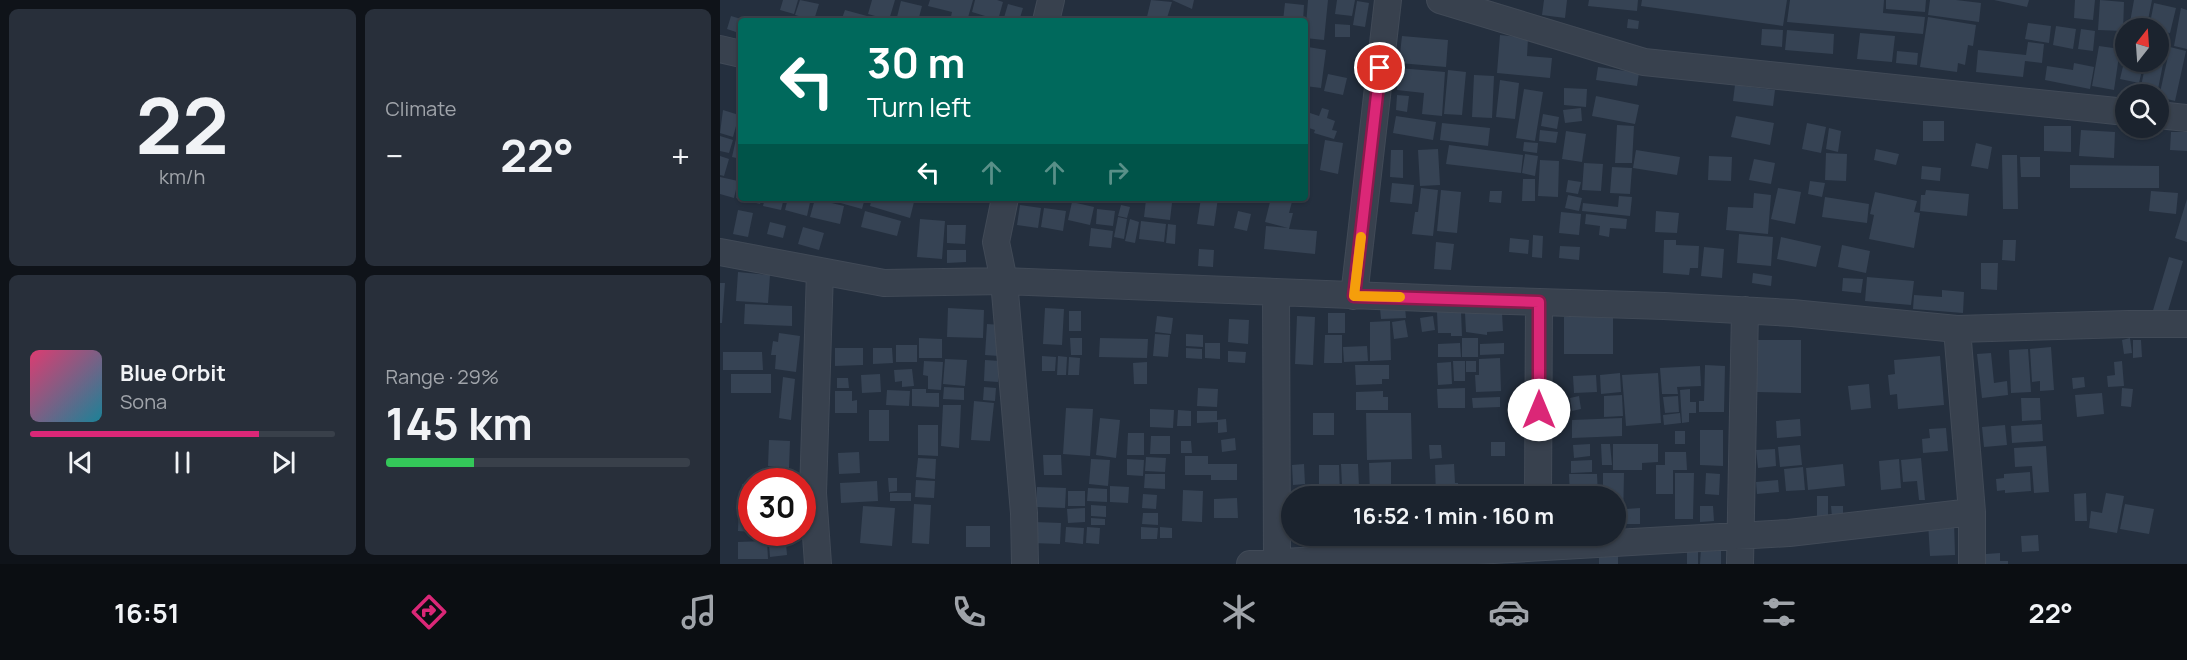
<!DOCTYPE html>
<meta charset="utf-8">
<style>
:root{--surface:#1b232e;--page:#282f3a;--text:#f1f3f6;--muted:#a0a4aa;--line:#39404a;--accent:#db2777}
body{margin:0;font-family:Manrope,sans-serif;background:var(--page);color:var(--text);height:100vh;display:flex;flex-direction:column;font-size:22px;white-space:nowrap}
*{box-sizing:border-box;margin:0}
p{font-size:20px;color:var(--muted)}
.icon{flex:none;width:33px;height:33px;fill:none;stroke:currentColor;stroke-width:2;stroke-linecap:round;stroke-linejoin:round}
.map{position:relative;flex:1;overflow:hidden}
.sheet{display:flex;flex-direction:column;gap:9px;padding:9px;background:#0f1319;width:720px}
.sheet>*{flex:none}
.hud{position:absolute;left:18px;top:18px;width:570px;height:183px;border-radius:6px;box-shadow:0 2px 4px #0004,0 0 0 2px var(--line);background:#00695c;color:#fff;overflow:hidden}
.needle{width:39px;rotate:17deg}
.fabs{position:absolute;left:1395px;top:18px;display:grid;gap:12px}
.fabs a{display:grid;place-items:center;width:54px;height:54px;border-radius:50%;background:var(--surface);box-shadow:0 2px 4px #0004,0 0 0 2px var(--line);font-size:30px}
.speed{position:absolute;left:18px;top:468px;display:flex;gap:12px;font-size:30px;font-weight:700;text-align:center}
.speed>*{display:grid;place-content:center;width:78px;height:78px;border-radius:50%;background:var(--surface);box-shadow:0 2px 4px #0004,0 0 0 2px var(--line);line-height:1}
.speed .limit{border:9px solid #d22;background:#fff;color:#111}
.pin{position:absolute;display:grid;place-items:center;width:51px;height:51px;color:#fff;margin:-26px;border:3px solid #fff;border-radius:50%;box-shadow:0 2px 6px #0007}
.me{position:absolute;width:66px;margin:-33px;rotate:0deg;stroke-linejoin:round;filter:drop-shadow(0 0 4px #0008)}
.turn{display:flex;align-items:center;gap:21px;height:126px;padding:0 30px;font-size:27px}
.turn .icon{width:78px;height:78px;stroke-width:2.5}
.turn b{display:block;font-size:42px;line-height:51px}
.lanes{display:flex;align-items:center;height:57px;padding:0 30px;background:#0003;justify-content:center;gap:30px;direction:ltr}
.lanes .off{opacity:.35}
.big{font-size:45px;font-weight:700;line-height:1.1}
.sheet .card{flex:1;display:flex;flex-direction:column;justify-content:center;gap:9px;min-width:0;padding:0 21px;border-radius:9px;background:var(--page)}
.sheet .dial{align-items:center;gap:0}
.dial b{font-size:78px;line-height:1}
.song{display:flex;align-items:center;gap:18px}
.cover{width:72px;height:72px;border-radius:9px;background:linear-gradient(135deg,hsl(340 70% 55%),hsl(190 70% 35%))}
.played{height:6px;border-radius:3px;background:linear-gradient(90deg,var(--accent) 75%,var(--line) 75%)}
.keys{display:flex;justify-content:space-around;direction:ltr}
.heat{display:flex;justify-content:space-between;align-items:center;font-size:33px;direction:ltr}
.charge{height:9px;border-radius:4px;background:linear-gradient(90deg,#34c759 29%,var(--line) 0)}
.sheet .tiles{flex:1;display:grid;gap:9px;grid-template-columns:repeat(2,1fr)}
.trip{position:absolute;left:561px;top:486px;width:345px;height:60px;border-radius:30px;background:var(--surface);box-shadow:0 2px 4px #0004,0 0 0 2px var(--line);font-weight:700;line-height:60px;text-align:center}
.dock{display:flex;height:96px;justify-content:space-around;align-items:center;background:#0b0e12;color:var(--muted)}
.dock .icon{width:42px;height:42px}
.dock .current{color:var(--accent)}
.dock b{font-size:27px;color:var(--text)}
main{display:flex;flex:1;min-height:0}
.map>svg:first-child{display:block}
.building{fill:#364354}
.lines{fill:none;stroke-linecap:round;stroke-linejoin:round}
.minor-casing{stroke:#414a57;stroke-width:28}
.minor{stroke:#38414e;stroke-width:26}
.route-casing{stroke:#8e194d;stroke-width:15}
.route{stroke:#db2777;stroke-width:10}
.slow{stroke:#f59e0b;stroke-width:10}
</style>
<main>
<section class="sheet">
<div class="tiles">
<div class="card dial"><b>22</b><p>km/h</p></div>
<div class="card"><p>Climate</p>
<div class="heat"><a>−</a><b class="big">22°</b><a>+</a></div>
</div>
<div class="card">
<div class="song"><i class="cover"></i><div><b>Blue Orbit</b><p>Sona</p></div></div>
<div class="played"></div>
<div class="keys"><svg class="icon" aria-label="previous" viewBox="0 0 24 24"><path d="M18 5L8 12l10 7zM5 5v14"/></svg><svg class="icon" aria-label="pause" viewBox="0 0 24 24"><path d="M8 5v14M16 5v14"/></svg><svg class="icon" aria-label="next" viewBox="0 0 24 24"><path d="M6 5l10 7-10 7zM19 5v14"/></svg></div>
</div>
<div class="card"><p>Range · 29%</p><b class="big">145 km</b><div class="charge"></div></div>
</div>
</section>
<div class="map">
<svg width="1467" height="564" viewBox="0 0 1467 564">
<rect width="100%" height="100%" fill="#242f3e"/>
<!-- building -->
<path class="building" d="M63 0H78L74 14 60 10Z
M80 0 99 4 94 20 75 15Z
M152 0H175L169 20 148 14Z
M210 0H253L247 21H230L232 12 208 6Z
M255 0H277L283 2 278 20 252 12Z
M431 0 452 2 446 21H426Z
M452 0H474L472 9Z
M588 0H608L604 40 585 38Z
M617 0H635L632 16 615 14Z
M824 0H847L845 18 822 15Z
M869 0H918L917 11 868 6Z
M922 0H1067L1063 26 921 6Z
M1070 0H1164L1163 13 1205 17 1203 34 1067 22Z
M1166 0H1206L1205 12 1166 9Z
M1210 0H1236L1261 3 1259 22 1208 15Z
M1274 0H1309L1307 7Z
M1355 0H1375L1373 20 1354 18Z
M1380 0 1404 2 1403 31 1378 30Z
M1414 0H1432L1427 25 1410 22Z
M181 1 202 6 198 21H176Z
M637 1 649 3 645 27 633 25Z
M565 3 584 5 583 21H563Z
M1434 3 1456 8 1450 33 1438 31V28H1429Z
M288 4 303 8 299 21H283Z
M1461 8 1467 10V49L1454 46Z
M125 10 147 16 145 21H121Z
M11 16 21 19 19 33 7 29Z
M1208 17 1256 25 1253 46 1248 45 1245 65 1238 63 1237 72 1200 67Z
M908 19 919 21 918 29 907 28Z
M1308 23 1331 26 1329 43 1305 39Z
M615 24 630 25V37H615Z
M1336 26 1356 29 1353 49 1333 45Z
M1042 29 1063 30 1062 47 1041 45Z
M1361 29 1375 31 1373 51 1358 49Z
M1067 30 1114 34 1113 54 1065 50Z
M1140 33 1175 36 1172 62 1137 59Z
M780 35 808 38 807 56 832 58 830 78 777 73Z
M682 36 728 40 726 67 679 63Z
M1308 42 1324 44 1322 63 1305 61 1303 77 1256 72 1258 50 1306 55Z
M1438 43 1447 44 1437 94 1420 91 1426 62H1438Z
M1379 46 1400 49 1394 90 1372 86Z
M588 47 606 50 601 88 585 86Z
M1450 47 1466 51 1455 101 1439 97Z
M1177 51 1198 53 1197 65 1176 63Z
M1404 62H1424L1419 83 1400 79Z
M1354 63 1374 67 1370 89 1325 80 1327 66 1353 70Z
M878 67 919 73 917 86 876 80Z
M679 68 725 72 722 116 702 114 704 93 677 90Z
M728 70 746 72 742 115 724 114Z
M608 74 627 78 623 95 604 91Z
M754 75 774 76 772 118 752 117Z
M780 80 799 83 795 119 776 117Z
M1015 85 1055 90 1053 106 1013 101Z
M844 88 867 89 866 107 844 105Z
M804 89 823 92 815 141 796 138Z
M677 95 689 96 687 112 676 110Z
M876 96 919 105 915 124 872 116Z
M602 108 609 110 607 118 615 121 612 130 617 131 614 139 594 133 595 130 586 127 590 113 599 116Z
M861 108 862 121 845 123 843 110Z
M3 110 19 115 13 137 0 133Z
M823 114 839 117 837 129 821 126Z
M676 116 716 122 713 140 673 133Z
M1016 116 1054 123 1050 145 1011 137Z
M1203 121H1224V141H1203Z
M722 123 770 128 768 146 720 140Z
M1087 123 1106 127 1101 153 1082 149Z
M897 125 914 126 912 163H895Z
M1324 126H1351V152L1324 151Z
M1109 128 1121 131 1118 152 1106 149Z
M820 130 838 132 836 143 819 141Z
M1361 130 1395 132 1394 158 1359 156Z
M846 131 866 134 862 162 842 159Z
M1451 132H1467V151L1450 150Z
M0 136 13 140 9 153 0 151Z
M16 139 21 140V159L12 157Z
M605 140 623 143 618 174 600 170Z
M804 142 818 143 817 153 803 151Z
M1256 143 1272 147 1268 169 1251 166Z
M729 145 803 155 801 173 726 164Z
M718 149 720 185 700 186 698 150Z
M1156 149 1179 154 1176 165 1154 160Z
M671 150H683V178L670 177Z
M916 150 960 157 957 175 913 168Z
M1106 153 1127 154 1126 181 1105 180Z
M805 154 818 156 815 176 802 173Z
M1282 155H1297L1298 209H1283Z
M0 156 9 159 4 176 0 175Z
M989 156 1012 157 1011 181 988 180Z
M1300 157H1320V177H1301Z
M1034 159 1055 163 1051 184 1029 180Z
M820 160 839 161 838 197 818 196Z
M864 163 883 164 881 191 862 190Z
M1350 165 1439 166V188H1350Z
M1202 166 1221 168 1220 181 1201 179Z
M892 167 912 168 910 194 890 193Z
M0 177 18 181 14 198 0 194Z
M803 179H815V201H802Z
M848 180 861 182 858 194 846 192Z
M1090 181 1105 183 1102 197 1088 194Z
M20 182 21 198H42L40 204 16 198Z
M672 183 694 185 692 204 670 202Z
M701 188 718 190 713 236 692 234 695 212H698Z
M1058 188 1081 192 1075 224 1051 219Z
M721 190 741 192 737 233 717 231Z
M1206 190 1249 194 1247 216 1200 211 1201 195H1205Z
M770 191H782L781 203 769 202Z
M1431 191 1458 193 1456 214 1429 211Z
M1155 192 1197 201 1194 212 1200 213 1194 248 1149 239 1154 215 1150 214Z
M1034 193 1051 195 1048 234 1006 230 1008 207 1033 208Z
M848 195 862 198 859 211 845 208Z
M899 196 912 197 910 216 862 211 863 203 898 207Z
M1105 197 1149 204 1147 223 1102 217Z
M45 198H64L61 210 43 206Z
M68 198H91L87 216 65 210Z
M118 198H145L142 209 117 202Z
M152 198H195L190 218 150 206Z
M481 198H498L494 226 477 224Z
M551 198H573L569 213H573L569 229 597 231 595 254 544 249 546 226 568 228 545 222Z
M95 199 124 206 120 224 90 217Z
M1467 199V242L1455 238Z
M426 200 452 203 450 220 424 217Z
M352 202 374 207 370 225 348 220Z
M300 205 321 208 318 228 297 225Z
M401 205 410 207 407 218 398 216Z
M324 208 346 211 343 231 321 227Z
M377 209 395 211 393 226 376 224Z
M18 210 33 213 28 237 13 234Z
M145 211 181 221 177 236 141 227Z
M518 211 531 214 527 231 514 228Z
M936 211 959 213 957 233 935 232Z
M841 212 861 214 859 235 839 233Z
M866 214 907 219 906 229 890 228 889 237 879 235 880 226 865 224Z
M398 217 407 219 404 239 394 237Z
M200 219 225 221 222 259 197 257Z
M410 219 419 222 415 243 405 241Z
M421 221 446 224 444 242 419 239Z
M50 222 66 226 63 238 47 234Z
M448 224 456 225 455 244 446 243Z
M227 225H246L245 244 227 243Z
M83 227 104 233 99 250 78 244Z
M371 228 393 231 391 248 369 246Z
M1019 234 1053 237 1051 266 1017 263Z
M813 235 823 236 822 258 812 257Z
M1061 237 1101 246 1096 267 1057 259Z
M790 238 809 240 808 254 789 252Z
M944 240H956V245L979 246 978 268H970L969 275 943 273Z
M1283 240H1296L1295 261 1282 260Z
M716 242 734 244 731 270 714 269Z
M1122 245 1150 251 1146 273 1118 267Z
M840 246 860 247 859 260 839 258Z
M984 247 1004 249 1002 278 981 276Z
M479 249 494 250 493 267 478 266Z
M227 250H246V262L227 263Z
M1449 257 1463 261 1445 321 1431 317Z
M1261 263H1278L1277 290 1261 289Z
M18 272 50 275 48 303 16 301Z
M1033 273 1052 276 1051 286 1032 283Z
M1147 277 1194 281 1191 305 1145 301Z
M1123 278 1143 279 1141 293 1122 291Z
M0 283H5L2 323H0Z
M1222 290 1244 292 1243 313 1193 309 1194 295 1222 297Z
M25 304 72 306V326L24 324Z
M685 307 686 318 661 319 660 308Z
M228 308 264 310 263 338 227 337Z
M325 308 344 309 342 345 323 344Z
M349 311H361V331H349Z
M741 311 742 336H731V333H718L717 312Z
M608 313H625V333H608Z
M745 313H782L783 331 767 332V335L746 332Z
M437 316 453 318 451 334 435 332Z
M577 316 595 317 593 365 575 364Z
M713 316 715 330 702 332 700 318Z
M844 317H893V354H844Z
M509 319 529 320 528 344 508 342Z
M685 320 688 337 674 339 672 322Z
M670 321 671 360 650 361V322Z
M267 324 281 325 279 356 265 355Z
M59 333 80 336 76 372 55 369 56 355H51L53 341 58 342Z
M435 334 450 335 448 357 433 356Z
M466 334 483 335V347L466 346Z
M605 335H622V363H604Z
M199 338 222 339V358H199Z
M350 338H362V355H351Z
M380 338 428 339 427 358 379 357Z
M742 338H758V357H742Z
M1410 338 1412 353 1404 354 1402 340Z
M1037 340H1081V393L1037 392Z
M1413 340H1421L1422 357 1413 358Z
M485 343H500V359L485 358Z
M740 343 741 357H718V344Z
M784 343V354L760 355V344Z
M176 345H197V362H176Z
M647 346 648 361 624 362 623 347Z
M1331 347 1334 390 1320 391V381L1312 382 1310 349Z
M115 348H143V365L115 366Z
M153 348H172L173 363 153 364Z
M466 348 482 349V359L466 358Z
M1308 349 1311 392 1291 393 1289 350Z
M508 351 526 352 525 363 508 362Z
M3 352H42L43 370H3Z
M1271 353 1274 383 1287 381 1288 395 1262 398 1257 354Z
M322 356 336 357 335 371H322Z
M338 356 347 357 346 375H337Z
M1220 356 1224 405 1178 409 1177 394 1170 395 1168 375 1175 374 1174 360Z
M349 357 360 358 359 375H348Z
M780 358 781 391 756 392 755 375H759V359Z
M225 359 247 360 245 386 223 384Z
M265 360 280 361 278 382 264 381Z
M204 361 223 362 221 390 208 389V376L203 375Z
M733 361H745V381H734Z
M746 361H756V372H746Z
M1402 361 1404 386 1388 387 1387 376 1395 375 1394 362Z
M427 362V384H414L413 363Z
M731 362 732 384 718 385 717 363Z
M635 365H669V379H662V384L636 385Z
M985 365 1005 366 1004 412H979V401H984Z
M980 366 981 386 957 387 958 394H942L940 368Z
M192 369 194 386 182 387V381L175 382 174 370Z
M900 373 901 392 881 394 880 375Z
M938 373 941 423 906 426 902 375Z
M11 374H51V393H11Z
M160 374 161 392 142 393 141 375Z
M876 375 877 392 854 393 853 376Z
M63 377 75 379 71 420 59 418Z
M1364 377 1365 387 1353 389 1352 378Z
M117 378H128L129 388H117Z
M1149 384 1151 408 1131 410 1128 386Z
M224 387 244 388V400L223 399Z
M264 387 276 388 275 401 263 400Z
M478 388 498 389 497 407 477 406Z
M745 388V408H718L717 389Z
M1402 388 1413 389 1411 407 1401 406Z
M192 389H206V393H219V407L192 406Z
M970 389V402H976V413H969V422L962 423 960 390Z
M167 390 190 391 189 406 166 405Z
M115 391H132V401L137 400V413H115Z
M663 391V397H668V410H636V392Z
M1382 393 1384 414 1357 417 1355 395Z
M902 395 903 416 884 417V396Z
M859 396 861 409 852 411 850 398Z
M958 396 959 412 945 413 943 397Z
M780 397V407L753 408 752 398Z
M1301 398H1320L1321 420 1302 421Z
M254 401 274 403 270 441 251 440Z
M223 405H241L239 448 221 446Z
M346 408 373 409 370 456 343 454Z
M430 409 454 410 453 428 430 427Z
M149 410H169V441H149Z
M458 410 471 411V426H457Z
M477 411H497V420L506 419 507 432 498 433V422L477 423Z
M593 413H614V435H593Z
M646 413H691L692 459 647 460Z
M960 413 961 423 944 425 943 415Z
M380 418 400 420 396 458 376 455Z
M902 418V436L852 438V420Z
M1080 419 1081 436 1057 438 1056 421Z
M1322 424 1323 441 1292 443 1291 426Z
M198 425H218V456L198 455Z
M1285 425 1287 445 1264 447 1262 427Z
M1226 428 1228 451 1203 453 1202 439 1210 438 1209 429Z
M980 430H1003V466L980 465Z
M955 431H965V444H955Z
M408 433H424V455H407Z
M431 436H450V454H430Z
M515 438 516 450 502 452 501 440Z
M49 440 70 441 69 468 48 466Z
M461 441H471L472 453H461Z
M771 442H785V456H771Z
M870 444V456L854 458 853 445Z
M881 444H890L892 465H882Z
M893 444H938V462L922 463V470H893Z
M709 445H721L722 458 710 459Z
M1080 445 1082 465 1060 467 1058 447Z
M1326 446 1329 492 1314 493 1312 466 1295 467 1294 448Z
M1055 449 1056 466 1038 468 1036 450Z
M139 452 140 473 119 474 118 453Z
M945 452H966L967 470H953V494H936V465H945Z
M323 455H341L342 475H324Z
M465 456H488V464H517V480H491V475H465Z
M426 457 446 458 445 472 425 471Z
M198 458 216 459 215 479 196 477Z
M1201 458 1205 500H1199L1197 481 1183 482 1181 460Z
M371 459 390 460 388 486 369 484Z
M407 459 424 460 423 476 407 475Z
M1179 459 1181 488 1161 490 1159 461Z
M872 460V472L851 473V461Z
M671 462V491L715 490V496H650L649 463Z
M584 464 585 484 573 485 572 465Z
M621 464H638L639 486H622Z
M734 464 735 483H738V496H716L715 465Z
M1123 464 1125 486 1088 490 1086 468Z
M599 465H619L620 495 599 496Z
M1083 467 1085 490 1066 491 1064 469Z
M1310 472 1311 491 1285 493V490L1277 491 1276 479 1284 478V474Z
M883 473H904L903 523H896V496H883Z
M955 473H974L973 519H955Z
M986 473 1000 474 999 495 985 494Z
M425 474H445V489L424 488Z
M849 474H877L878 496H850Z
M168 478H177V491L169 492Z
M196 480 215 481 214 498 195 497Z
M1058 480 1059 492 1037 494 1036 482Z
M157 481 158 501 121 503 120 483Z
M22 484 32 485V500H21Z
M787 484V496H755V486Z
M390 486 409 487 408 503 390 502Z
M317 487 346 488 345 508 316 507Z
M368 488 387 489V502L367 501Z
M463 490 483 491 482 522 462 521Z
M348 491H365V506H348Z
M170 493H191V501H170Z
M1366 493 1367 521H1355L1354 494Z
M1386 493 1404 496 1397 533 1369 528 1371 511 1382 513Z
M423 494 437 495 436 509 422 508Z
M1097 496H1108V517H1097Z
M517 498 518 518H494V499Z
M194 504 211 505 209 544 192 543Z
M1405 504 1434 509 1429 534 1400 529Z
M19 505H32V532L18 531Z
M371 505 386 506V517L371 516Z
M143 506 175 508 172 546 140 543Z
M980 506H993L994 521 980 522Z
M1111 506H1123V516L1112 517Z
M365 508V522L348 523 347 509Z
M920 508V524H906V509Z
M423 513H438V525L422 524Z
M371 518 385 519V525H371Z
M1234 521 1235 555 1210 556 1208 522Z
M314 522 341 523 340 544 312 543Z
M246 526H270V547H246Z
M346 527 364 528 363 544 345 542Z
M367 527 380 528 379 544 366 543Z
M421 527 438 528 437 539H421Z
M440 527 452 528V538H440Z
M1318 535 1319 551 1302 552 1301 536Z
M644 536H660V549H644Z
M47 541 48 559H18V542Z
M66 543 67 555 50 557 49 545Z
M981 548 1001 550V564H980Z
M967 552H978V564H967Z
M1280 553V561H1288V564H1266V554Z
M879 556H898V564H879Z"/>
<g class="lines">
<!-- minor casing -->
<g class="minor-casing">
<path id="minor" d="M720 0 924 62 1406 112
M326 21 331 0
M0 49 21 54
M1438 115 1467 118
M285 198 276 242 284 281 304 513 305 564
M0 252 164 283 284 281 756 300 944 306 1072 313 1237 329 1408 324H1467
M556 292 557 564
M634 296 668 0
M1237 329 1252 512V564
M818 496 819 302
M98 564 93 493 100 271
M530 564 1069 533 1252 512
M1020 564 1025 310"/>
</g>
<!-- minor -->
<use href="#minor" class="minor"/>
</g>
<g class="lines">
<!-- route casing -->
<g class="route-casing">
<path id="route" d="M660 68 634 296 819 302V410"/>
</g>
<!-- route -->
<use href="#route" class="route"/>
<!-- slow -->
<path class="slow" d="M641 237 634 296 680 297"/>
</g>
</svg>
<div class="fabs">
<a><svg class="needle" viewBox="-14 -14 28 28"><path d="M0-13l5 13h-10z" fill="#e53935"/><path d="M0 13l5-13h-10z" fill="#a0a4aa"/></svg></a>
<a><svg class="icon" aria-label="search" viewBox="0 0 24 24"><circle cx="10" cy="10" r="6"/><path d="M15 15l6 6"/></svg></a>
</div>
<div class="speed"><div class="limit">30</div></div>
<div class="pin" style="left:660px;top:68px;background:#d93025"><svg class="icon" aria-label="arrive" viewBox="0 0 24 24"><path d="M6 21V4h12l-3 4 3 4H6"/></svg></div>
<svg class="me" style="left:819px;top:410px" viewBox="-20 -20 40 40"><circle r="19" fill="#fff"/><path d="M0-13L10 11 0 6-10 11z" fill="#db2777"/></svg>
<div class="trip">16:52 · 1 min · 160 m</div>
<div class="hud">
<div class="turn"><svg class="icon" aria-label="left" viewBox="0 0 24 24"><path d="M17 20v-9H6M10 6l-5 5 5 5"/></svg><div><b>30 m</b>Turn left</div></div>
<div class="lanes"><svg class="icon" aria-label="left" viewBox="0 0 24 24"><path d="M17 20v-9H6M10 6l-5 5 5 5"/></svg><svg class="icon off" aria-label="ahead" viewBox="0 0 24 24"><path d="M12 20V5M6 11l6-6 6 6"/></svg><svg class="icon off" aria-label="ahead" viewBox="0 0 24 24"><path d="M12 20V5M6 11l6-6 6 6"/></svg><svg class="icon off" aria-label="right" viewBox="0 0 24 24"><path d="M7 20v-9h11M14 6l5 5-5 5"/></svg></div>
</div>
</div>
</main>
<nav class="dock">
<b>16:51</b>
<svg class="icon current" aria-label="directions" viewBox="0 0 24 24"><path d="M12 3l9 9-9 9-9-9zM9 14v-3h6M13 9l2 2-2 2"/></svg>
<svg class="icon" aria-label="music" viewBox="0 0 24 24"><path d="M9 18V5l10-2v13"/><circle cx="6" cy="18" r="3"/><circle cx="16" cy="16" r="3"/></svg>
<svg class="icon" aria-label="phone" viewBox="0 0 24 24"><path d="M5 4h4l2 5-3 2q2 4 5 5l2-3 5 2v4C11 20 4 13 5 4z"/></svg>
<svg class="icon" aria-label="climate" viewBox="0 0 24 24"><path d="M12 3v18M4 7l16 10M4 17L20 7"/></svg>
<svg class="icon" aria-label="car" viewBox="0 0 24 24"><path d="M5 17H2v-5l4-1 3-4h7l3 4 3 1v5h-3M9 17h6M6 11h13"/><circle cx="7" cy="17" r="2"/><circle cx="17" cy="17" r="2"/></svg>
<svg class="icon" aria-label="filters" viewBox="0 0 24 24"><path d="M4 7h16M4 17h16"/><circle cx="9" cy="7" r="2"/><circle cx="15" cy="17" r="2"/></svg>
<b>22°</b>
</nav>
